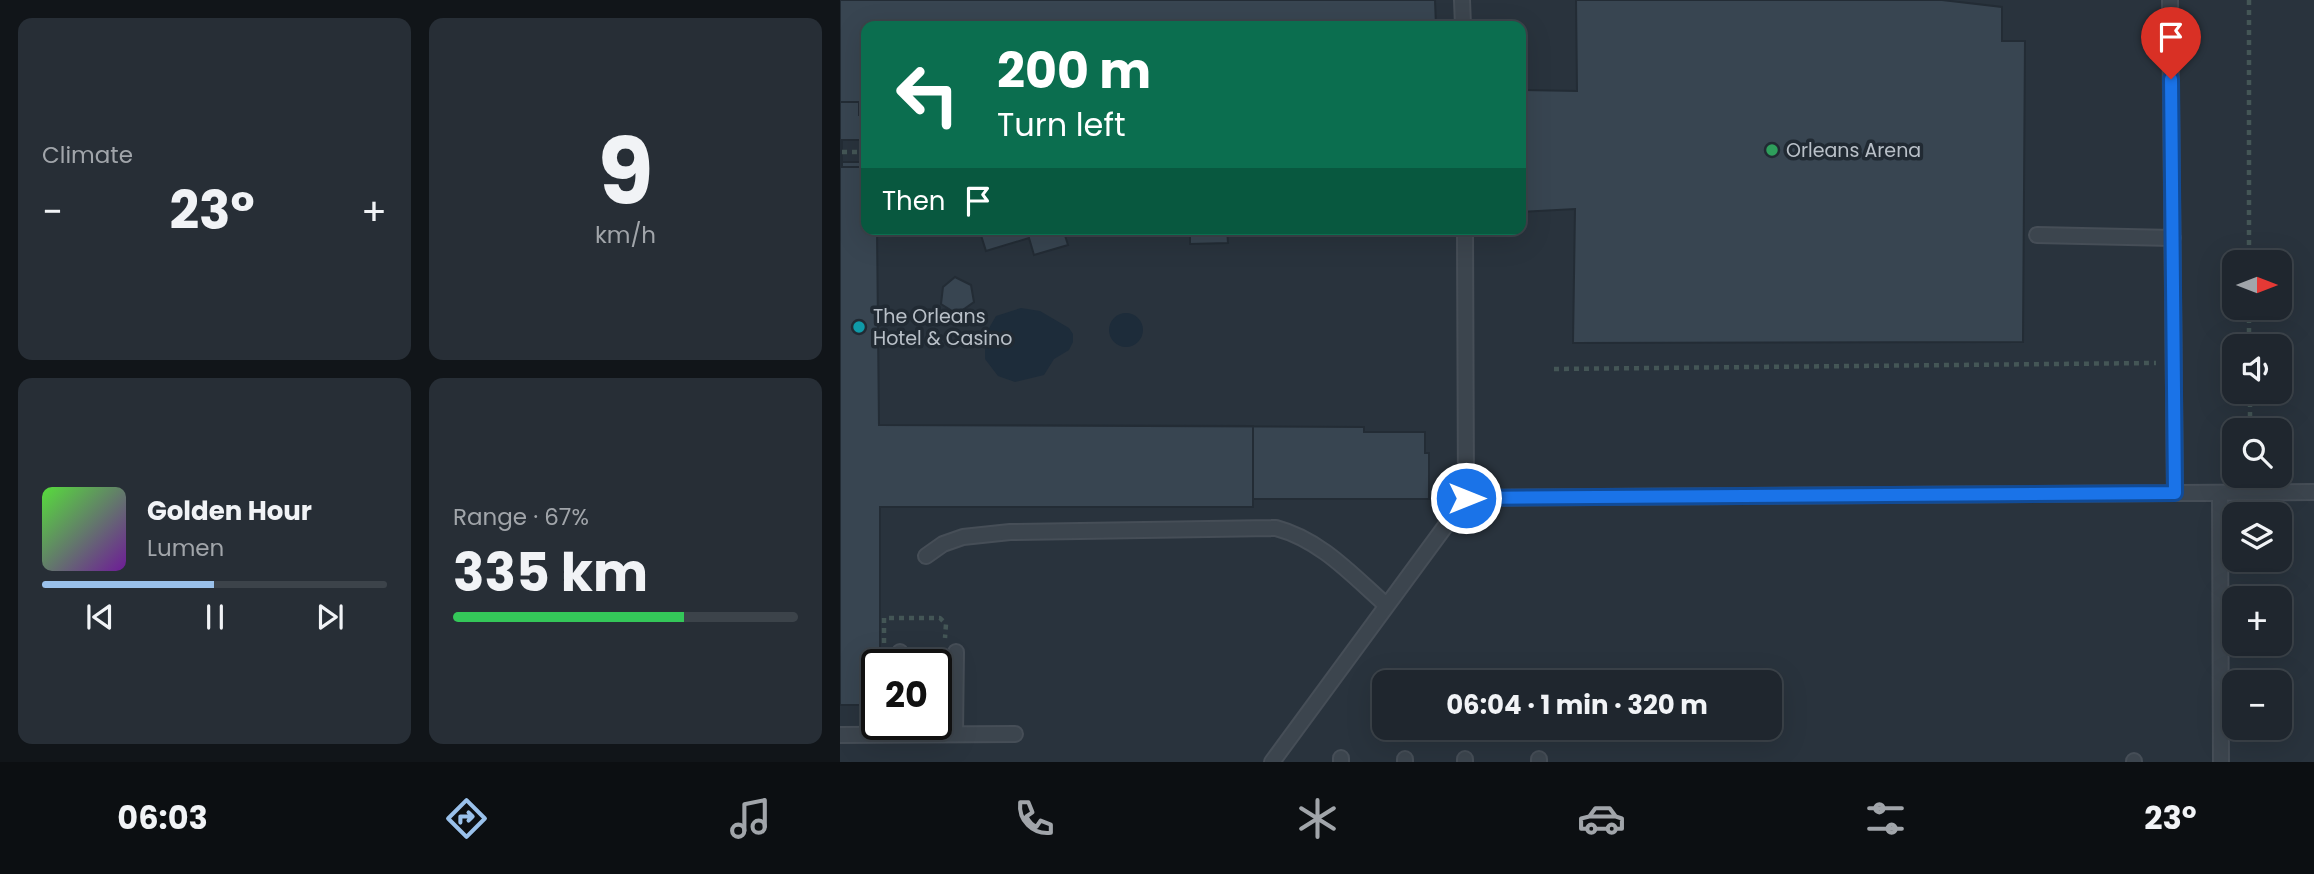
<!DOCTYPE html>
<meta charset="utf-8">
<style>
:root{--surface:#1f262e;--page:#272e36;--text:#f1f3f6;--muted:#a1a5aa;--line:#3c434a;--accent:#9ac1eb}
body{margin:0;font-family:Poppins,sans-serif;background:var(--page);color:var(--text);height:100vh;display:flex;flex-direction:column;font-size:26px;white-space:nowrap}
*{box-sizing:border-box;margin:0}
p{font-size:23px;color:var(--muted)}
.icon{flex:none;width:38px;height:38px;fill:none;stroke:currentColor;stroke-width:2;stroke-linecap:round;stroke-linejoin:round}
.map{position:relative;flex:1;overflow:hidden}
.panel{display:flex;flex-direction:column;gap:18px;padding:18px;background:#111519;width:840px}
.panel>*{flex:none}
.top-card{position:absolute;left:21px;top:21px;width:665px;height:214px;border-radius:14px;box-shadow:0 7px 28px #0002,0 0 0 2px var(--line);background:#0b6e4f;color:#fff;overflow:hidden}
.needle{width:46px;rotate:90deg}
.controls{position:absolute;left:1382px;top:250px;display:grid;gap:14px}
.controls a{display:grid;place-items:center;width:70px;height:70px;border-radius:14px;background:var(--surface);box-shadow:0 7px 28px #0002,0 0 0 2px var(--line);font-size:35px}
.speed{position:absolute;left:21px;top:649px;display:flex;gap:14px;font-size:35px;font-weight:700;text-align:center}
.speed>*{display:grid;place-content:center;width:91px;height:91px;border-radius:50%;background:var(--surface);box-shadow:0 7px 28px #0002,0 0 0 2px var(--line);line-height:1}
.speed .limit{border:4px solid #111;border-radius:10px;background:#fff;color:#111}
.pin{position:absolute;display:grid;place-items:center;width:60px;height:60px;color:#fff;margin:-72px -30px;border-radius:50% 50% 50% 0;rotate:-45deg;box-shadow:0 0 7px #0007}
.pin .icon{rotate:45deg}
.me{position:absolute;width:77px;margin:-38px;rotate:90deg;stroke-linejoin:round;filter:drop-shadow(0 0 5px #0008)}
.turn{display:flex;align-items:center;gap:24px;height:147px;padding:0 21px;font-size:32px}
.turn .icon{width:91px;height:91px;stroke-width:2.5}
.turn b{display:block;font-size:49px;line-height:60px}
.then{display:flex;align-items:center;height:66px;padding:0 21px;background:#0003;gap:14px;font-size:26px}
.big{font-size:52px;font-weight:700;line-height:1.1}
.panel .tile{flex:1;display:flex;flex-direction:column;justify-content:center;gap:10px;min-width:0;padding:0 24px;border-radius:14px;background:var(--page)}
.panel .dial{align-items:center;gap:0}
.dial b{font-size:91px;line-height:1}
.song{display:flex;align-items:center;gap:21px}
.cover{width:84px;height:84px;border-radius:10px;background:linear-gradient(135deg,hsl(110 70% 55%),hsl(280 70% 35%))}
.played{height:7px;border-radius:4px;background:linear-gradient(90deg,var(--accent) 50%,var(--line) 50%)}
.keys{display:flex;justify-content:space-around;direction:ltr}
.heat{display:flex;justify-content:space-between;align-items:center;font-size:38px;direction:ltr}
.charge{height:10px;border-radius:5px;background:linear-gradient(90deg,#34c759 67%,var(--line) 0)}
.panel .tiles{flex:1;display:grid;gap:18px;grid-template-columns:repeat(2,1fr)}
.trip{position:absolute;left:532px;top:670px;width:410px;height:70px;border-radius:14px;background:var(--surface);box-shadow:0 7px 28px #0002,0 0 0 2px var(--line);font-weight:700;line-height:70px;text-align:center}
.menu{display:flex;height:112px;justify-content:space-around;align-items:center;background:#0c0f12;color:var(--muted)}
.menu .icon{width:49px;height:49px}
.menu .current{color:var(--accent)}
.menu b{font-size:32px;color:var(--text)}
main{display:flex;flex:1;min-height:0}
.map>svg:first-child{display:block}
.water{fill:#1d2c3a}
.building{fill:#384551;stroke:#232c35;stroke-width:2}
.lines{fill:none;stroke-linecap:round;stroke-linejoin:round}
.lane-casing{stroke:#464e57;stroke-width:18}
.path{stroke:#445656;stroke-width:4.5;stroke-dasharray:5 5;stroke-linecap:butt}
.lane{stroke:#3c454e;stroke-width:14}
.route-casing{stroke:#114b97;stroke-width:18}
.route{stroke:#1a73e8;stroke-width:12}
.leisure-dot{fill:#2e9e5b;stroke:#212a33;stroke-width:2.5}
.culture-dot{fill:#0f9aa8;stroke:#212a33;stroke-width:2.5}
.labels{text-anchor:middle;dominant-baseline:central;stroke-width:7;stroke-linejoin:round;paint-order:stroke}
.poi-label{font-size:19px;fill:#b9c0c8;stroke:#212a33;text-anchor:start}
</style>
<main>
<section class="panel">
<div class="tiles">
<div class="tile"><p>Climate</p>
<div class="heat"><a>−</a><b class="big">23°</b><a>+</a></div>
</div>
<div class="tile dial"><b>9</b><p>km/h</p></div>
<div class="tile">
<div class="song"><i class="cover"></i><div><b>Golden Hour</b><p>Lumen</p></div></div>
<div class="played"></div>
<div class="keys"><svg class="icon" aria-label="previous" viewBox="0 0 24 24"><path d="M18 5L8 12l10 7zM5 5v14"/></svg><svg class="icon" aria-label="pause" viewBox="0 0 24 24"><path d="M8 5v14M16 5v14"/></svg><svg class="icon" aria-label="next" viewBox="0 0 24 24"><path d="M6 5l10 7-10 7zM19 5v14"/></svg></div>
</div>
<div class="tile"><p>Range · 67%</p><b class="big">335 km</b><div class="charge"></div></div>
</div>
</section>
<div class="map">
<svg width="1474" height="762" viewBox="0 0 1474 762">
<rect width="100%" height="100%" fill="#29333d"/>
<!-- water -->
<path class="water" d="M181 308 200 311 229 328 233 334V342L229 350 214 359 204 375 175 382 158 376 145 359V335L156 316Z
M269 330a17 17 0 1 1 34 0a17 17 0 1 1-34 0Z"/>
<!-- building -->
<path class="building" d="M0 0H595L596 26H26V115H19V102H0Z
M736 0H1102L1162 7V41H1185L1183 342 733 343 735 209 681 212V90L737 91Z
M0 102H19V115H26V140H2V167H26V229H37L39 425 524 427V432H585V453H589V499H413V507H40V665H37V705H0Z
M0 140H2V162H26V167H0Z
M0 167H26V229H37L39 425 413 426V507H40V665H37V705H0Z
M139 229H223L228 245 194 255 189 238 146 251Z
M350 229H387L388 243 350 244Z
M115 277 131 285 134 302 117 314 101 304 103 287Z"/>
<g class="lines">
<!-- lane casing -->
<g class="lane-casing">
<path id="lane" d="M622 0 623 26
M1330 0 1335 493
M1197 235 1333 238
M1380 493 1381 762
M626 498 1474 492
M86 556 103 544 123 537 170 532 436 528C481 540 512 575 546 605
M60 665V652
M115 734 116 652
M0 735 175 734
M501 758V762
M625 759V762
M699 759V762
M1294 761V762
M432 762 626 498 625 229
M565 762V759"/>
</g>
<!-- path -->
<path class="path" d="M1409 0V262
M2 152H26
M1409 308V346
M714 369 1316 363
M1410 392V430
M44 643V618H100L106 624 105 638"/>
<!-- lane -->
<use href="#lane" class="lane"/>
</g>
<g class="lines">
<!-- route casing -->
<g class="route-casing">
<path id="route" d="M626 498 1335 493 1331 79"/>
</g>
<!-- route -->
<use href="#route" class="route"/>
</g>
<!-- markers -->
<circle class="leisure-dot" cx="932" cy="150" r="7"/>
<circle class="culture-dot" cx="19" cy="327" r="7"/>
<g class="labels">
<!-- poi labels -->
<g class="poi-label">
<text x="946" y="150">Orleans Arena</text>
<text x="33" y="316">The Orleans<tspan x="33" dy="22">Hotel &amp; Casino</tspan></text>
</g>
</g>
</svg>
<div class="controls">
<a><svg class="needle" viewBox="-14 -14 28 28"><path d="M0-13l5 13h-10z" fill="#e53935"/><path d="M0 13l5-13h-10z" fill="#a1a5aa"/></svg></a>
<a><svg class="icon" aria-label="sound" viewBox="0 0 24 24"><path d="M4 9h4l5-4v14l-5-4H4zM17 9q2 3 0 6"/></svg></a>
<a><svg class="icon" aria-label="search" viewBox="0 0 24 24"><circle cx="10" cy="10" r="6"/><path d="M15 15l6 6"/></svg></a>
<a><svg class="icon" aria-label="layers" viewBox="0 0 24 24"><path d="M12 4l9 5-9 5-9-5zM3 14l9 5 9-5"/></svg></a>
<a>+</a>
<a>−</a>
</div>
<div class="speed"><div class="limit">20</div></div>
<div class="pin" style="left:1331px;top:79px;background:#d93025"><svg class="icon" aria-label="arrive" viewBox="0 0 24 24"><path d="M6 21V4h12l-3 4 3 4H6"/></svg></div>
<svg class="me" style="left:626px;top:498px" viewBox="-20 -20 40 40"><circle r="17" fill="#1a73e8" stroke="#fff" stroke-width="3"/><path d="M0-11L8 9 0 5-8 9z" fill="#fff"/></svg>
<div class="trip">06:04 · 1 min · 320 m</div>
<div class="top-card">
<div class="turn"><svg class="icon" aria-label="left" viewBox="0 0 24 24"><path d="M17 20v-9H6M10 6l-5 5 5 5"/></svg><div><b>200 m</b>Turn left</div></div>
<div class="then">Then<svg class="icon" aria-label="arrive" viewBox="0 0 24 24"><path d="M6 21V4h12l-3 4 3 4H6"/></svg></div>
</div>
</div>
</main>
<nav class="menu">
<b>06:03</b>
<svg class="icon current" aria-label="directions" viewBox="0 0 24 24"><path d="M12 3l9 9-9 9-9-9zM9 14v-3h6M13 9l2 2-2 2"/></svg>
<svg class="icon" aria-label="music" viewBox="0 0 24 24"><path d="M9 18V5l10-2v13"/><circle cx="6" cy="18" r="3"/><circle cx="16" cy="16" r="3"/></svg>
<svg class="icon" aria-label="phone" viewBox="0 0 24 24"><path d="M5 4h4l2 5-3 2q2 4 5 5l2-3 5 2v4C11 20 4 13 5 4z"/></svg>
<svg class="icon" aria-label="climate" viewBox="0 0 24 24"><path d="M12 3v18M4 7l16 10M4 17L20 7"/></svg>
<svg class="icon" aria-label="car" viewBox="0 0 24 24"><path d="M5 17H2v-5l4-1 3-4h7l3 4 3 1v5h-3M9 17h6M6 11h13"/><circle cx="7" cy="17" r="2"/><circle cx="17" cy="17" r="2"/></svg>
<svg class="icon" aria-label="filters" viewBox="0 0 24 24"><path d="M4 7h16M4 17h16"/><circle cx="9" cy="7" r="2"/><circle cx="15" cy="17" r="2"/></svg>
<b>23°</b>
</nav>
